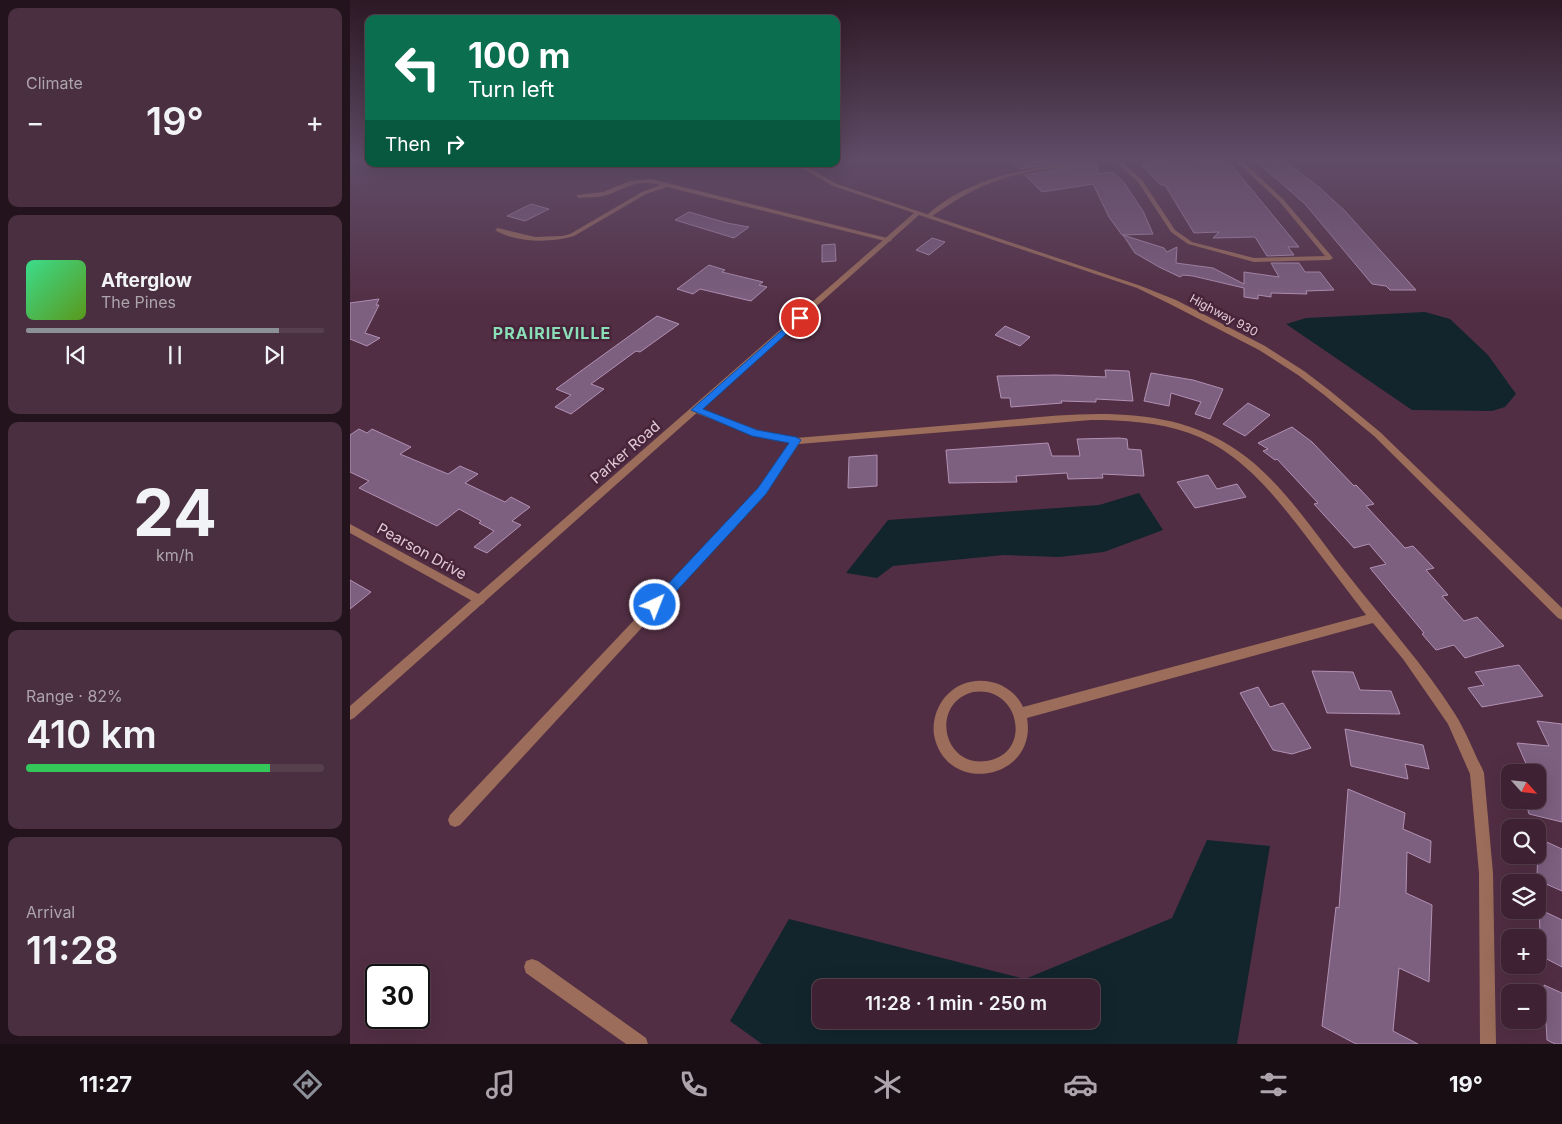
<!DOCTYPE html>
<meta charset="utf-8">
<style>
:root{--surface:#3e2233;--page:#492f3f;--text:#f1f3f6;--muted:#ada4ac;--line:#573f4e;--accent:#8c9099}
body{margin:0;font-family:Inter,sans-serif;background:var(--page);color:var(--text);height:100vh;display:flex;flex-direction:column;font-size:19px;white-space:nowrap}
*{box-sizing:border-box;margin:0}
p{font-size:16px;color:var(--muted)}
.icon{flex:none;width:28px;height:28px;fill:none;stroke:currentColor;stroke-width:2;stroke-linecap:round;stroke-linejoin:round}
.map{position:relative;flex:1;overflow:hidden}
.sheet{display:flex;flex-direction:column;gap:8px;padding:8px;background:#22131c;width:350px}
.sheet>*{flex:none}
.hud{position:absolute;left:15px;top:15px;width:475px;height:152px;border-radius:10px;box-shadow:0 5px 20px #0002,0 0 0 1px var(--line);background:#0b6e4f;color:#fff;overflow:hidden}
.needle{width:32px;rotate:117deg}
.fabs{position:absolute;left:1151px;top:764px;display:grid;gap:10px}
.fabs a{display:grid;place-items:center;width:45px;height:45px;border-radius:10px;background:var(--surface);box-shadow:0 5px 20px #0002,0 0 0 1px var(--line);font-size:25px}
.speed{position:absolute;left:15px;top:964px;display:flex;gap:10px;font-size:25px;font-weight:700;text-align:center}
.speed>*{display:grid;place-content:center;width:65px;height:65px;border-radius:50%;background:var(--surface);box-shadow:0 5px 20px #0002,0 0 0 1px var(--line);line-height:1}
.speed .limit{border:2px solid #111;border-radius:8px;background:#fff;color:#111}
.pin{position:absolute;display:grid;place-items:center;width:42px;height:42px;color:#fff;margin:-21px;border:2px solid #fff;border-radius:50%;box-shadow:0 1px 5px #0007}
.me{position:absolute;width:55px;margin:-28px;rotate:43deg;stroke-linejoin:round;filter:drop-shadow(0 0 4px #0008)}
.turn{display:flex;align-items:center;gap:18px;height:105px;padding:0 20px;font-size:22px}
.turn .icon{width:65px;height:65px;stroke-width:2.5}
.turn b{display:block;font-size:35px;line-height:42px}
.then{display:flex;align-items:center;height:48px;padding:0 20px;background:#0003;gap:10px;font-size:19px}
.big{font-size:38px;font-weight:600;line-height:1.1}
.sheet .widget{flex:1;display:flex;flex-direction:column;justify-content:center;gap:8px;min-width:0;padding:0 18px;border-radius:10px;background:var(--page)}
.sheet .dial{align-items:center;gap:0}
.dial b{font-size:65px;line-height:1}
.song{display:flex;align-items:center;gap:15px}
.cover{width:60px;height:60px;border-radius:8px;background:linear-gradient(135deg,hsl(150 70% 55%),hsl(90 70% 35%))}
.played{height:5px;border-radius:2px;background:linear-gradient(90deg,var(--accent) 85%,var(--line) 85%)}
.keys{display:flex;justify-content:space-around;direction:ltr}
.heat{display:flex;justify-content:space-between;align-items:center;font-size:28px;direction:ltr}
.charge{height:8px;border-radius:4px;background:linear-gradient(90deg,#34c759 82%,var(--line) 0)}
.trip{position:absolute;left:462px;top:979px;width:288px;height:50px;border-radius:10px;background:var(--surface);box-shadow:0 5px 20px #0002,0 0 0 1px var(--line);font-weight:600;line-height:50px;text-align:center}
.menu{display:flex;height:80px;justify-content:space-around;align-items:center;background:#190e14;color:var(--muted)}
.menu .icon{width:35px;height:35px}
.menu .active{color:var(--accent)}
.menu b{font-size:22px;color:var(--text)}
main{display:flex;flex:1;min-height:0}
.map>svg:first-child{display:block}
.water{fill:#12252d;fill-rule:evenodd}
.building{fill:#7d5f80;stroke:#b191b4}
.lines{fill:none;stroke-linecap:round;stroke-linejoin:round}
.minor{fill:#9b6d5a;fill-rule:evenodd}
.tertiary{fill:#9b6d5a;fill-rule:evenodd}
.route{fill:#1a73e8;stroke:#114b97}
.labels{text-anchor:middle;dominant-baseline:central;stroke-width:5;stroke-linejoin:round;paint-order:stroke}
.far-street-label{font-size:12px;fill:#e1c9d6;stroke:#472439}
.street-label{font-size:15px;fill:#e1c9d6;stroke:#472439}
.far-district-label{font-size:16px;font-weight:bold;letter-spacing:1px;fill:#8adfb8;stroke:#472439}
</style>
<main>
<section class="sheet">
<div class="widget"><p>Climate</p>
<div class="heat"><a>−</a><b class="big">19°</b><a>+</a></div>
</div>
<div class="widget">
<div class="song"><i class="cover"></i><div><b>Afterglow</b><p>The Pines</p></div></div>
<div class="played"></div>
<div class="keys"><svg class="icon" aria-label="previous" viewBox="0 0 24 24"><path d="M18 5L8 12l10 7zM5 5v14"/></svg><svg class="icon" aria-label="pause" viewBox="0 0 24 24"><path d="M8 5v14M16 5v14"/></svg><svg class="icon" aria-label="next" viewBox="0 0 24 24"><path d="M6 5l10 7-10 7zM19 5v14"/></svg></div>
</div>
<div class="widget dial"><b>24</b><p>km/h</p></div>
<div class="widget"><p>Range · 82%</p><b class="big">410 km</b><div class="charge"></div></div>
<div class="widget"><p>Arrival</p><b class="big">11:28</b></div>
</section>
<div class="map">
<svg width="1212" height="1044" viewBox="0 0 1212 1044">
<rect width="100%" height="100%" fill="#522e44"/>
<!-- water -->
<path class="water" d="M1075 312 1100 319 1138 355 1166 394 1155 407 1142 411 1062 410 936 324 956 318Z
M789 493 813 530 754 552 709 557 654 555 543 566 527 578 496 573 538 520 749 505Z
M857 840 920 846 887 1044H412L380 1021 439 919 675 979 822 918ZM471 988H741V1020H471Z"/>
<!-- building -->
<path class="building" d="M662 161H722L670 169Z
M796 161H820L824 164 849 161H878L949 247H938L944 255 917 256 905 237 863 238 869 232 844 233 815 185H811L791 165 800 164Z
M906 161H935L970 188 995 211 1066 290H1040L1036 286 1022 284 955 204Z
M747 163 748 174 763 172 775 184 793 211 803 234 772 235 759 217 743 184 692 192 675 175Z
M181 204 199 209 175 221 157 216Z
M339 212 377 223 399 227 384 238 325 220Z
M773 235 814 248 817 252 827 247 826 263 863 268 894 284V272L929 277 921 263H949L955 272H970L984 290 956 291 957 294 921 293V297L908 295V299L894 297V288L843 276 833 275 830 277 809 267 785 253Z
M582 238 595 242 579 255 566 250Z
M485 244 486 261 472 262V245Z
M359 265 375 270 372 272 413 282 409 285 417 287 401 301 350 289 343 294 327 289Z
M29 299 26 305H29L15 333 30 338 17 346 0 339V303Z
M307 316 329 324 290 352 286 351 241 384 254 389 221 414 205 407 221 395 206 389Z
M655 326 680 337 670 346 645 335Z
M755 370 779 371 783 401 746 399V402L711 401 712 403 661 407 660 398H651L647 376 706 375 756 377Z
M801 373 843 380 873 389 860 419 845 414 851 402 821 393 819 406 794 401Z
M898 403 920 415 895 436 873 424Z
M942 427 962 442 1004 486 1006 485 1024 504 1016 506 1055 548 1063 546 1084 568 1076 570 1098 595 1092 596 1114 621 1127 617 1154 646 1115 658 1104 645 1086 650 1072 634 1074 633 1020 568 1036 564 1019 544 1004 548 964 504 968 503 927 459 925 460 913 451 918 449 908 443Z
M9 429 17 433 22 429 61 447 50 454 98 474 110 466 128 474 115 483 155 502 161 497 180 507 162 521 171 525 137 553 124 547 144 531 129 523 131 521 109 509 87 526 9 488 19 481 0 472V435Z
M769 438 777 439 778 449 791 450 794 476 752 474 753 478 718 479 717 473 666 476 667 482 599 483 596 450 698 443 702 456H730L727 439Z
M527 455V486L498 488 499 457Z
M858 475 867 489 887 484 896 497 845 508 827 482Z
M0 580 21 592 0 609Z
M1169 665 1193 696 1132 707 1118 688 1134 685 1125 672Z
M962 671 1003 672 1010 690 1041 691 1050 714 977 713Z
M908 687 920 707 933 703 961 748 942 754 923 750 890 693Z
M1187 721 1212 724V822L1179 814 1175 800H1188V767L1177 766 1167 743 1199 746Z
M995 729 1073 745 1079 769 1055 764 1058 779 1001 766Z
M998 789 1055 813 1053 829 1081 841 1080 863 1057 852 1056 893 1082 905 1079 982 1049 968 1043 1031 1068 1044H1006L972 1026 986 907 989 908Z
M1188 838 1212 849V891L1187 880Z
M1189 909 1212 920V967L1191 956Z
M1194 985 1212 993V1044H1205L1197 1040Z"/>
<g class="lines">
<!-- minor -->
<path class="minor" d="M735 161H748C736 167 705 168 691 170 643 178 620 190 581 217L576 216C619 176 679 168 735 161Z
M765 161H771L792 180 825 230 842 242 904 258 975 256 929 201 886 161H892L933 199 983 258 980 260 904 262 838 244 821 232 788 182Z
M301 179 541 239 542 240 539 242 317 187 296 194 224 236C201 243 166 243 145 230L148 228 185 237 212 236 220 234 292 192 310 185C286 179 278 188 257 195 248 198 238 197 229 198L227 197V195L253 192 280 181Z
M346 407 408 430 446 438C506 433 566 428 625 423 712 416 811 397 888 451 932 481 965 534 998 575 1034 621 1074 665 1105 714 1116 731 1123 751 1132 768L1134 773 1143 873 1146 1044H1130L1129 873 1120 774 1098 724 1053 659 1023 623 677 718C688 780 596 797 584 735 582 721 587 706 596 696 618 671 660 678 673 707L1016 615C997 590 978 565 959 540 925 496 892 452 839 433 807 422 774 420 741 420L449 444 415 494 110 825 105 827 100 825 98 820 100 815 409 488 440 443 403 435 343 412 342 410ZM623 692C669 685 682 750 641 760 594 772 578 704 623 692Z
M0 524 134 597 135 600 134 603 130 605 126 603 0 533Z
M182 959 188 961 296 1038 298 1044H276L176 973 174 967 176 961Z"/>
<!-- tertiary -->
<path class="tertiary" d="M445 164H452L487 184 791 286 826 300 915 346 954 371 979 390 1030 432 1212 608V620L1208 618 1024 436 973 394 948 375 909 350 820 304 787 288 569 215 4 718 0 720V706L564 213 483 186Z"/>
</g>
<!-- sky -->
<linearGradient id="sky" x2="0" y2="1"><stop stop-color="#2d1925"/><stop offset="0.52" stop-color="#604c67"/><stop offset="1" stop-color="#604c67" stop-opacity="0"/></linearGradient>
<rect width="1212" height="307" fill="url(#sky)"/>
<!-- route -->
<path class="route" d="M447 317 454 318 353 409 407 430 446 437 451 440 416 494 310 609H301L299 605 301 602 408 488 439 443 402 436 341 410Z"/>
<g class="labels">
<!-- far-street labels -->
<g class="far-street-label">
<text transform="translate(874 315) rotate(28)">Highway 930</text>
</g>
<!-- street labels -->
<g class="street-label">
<text transform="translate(275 452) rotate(-41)">Parker Road</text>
<text transform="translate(72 551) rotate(29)">Pearson Drive</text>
</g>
<!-- far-district labels -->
<g class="far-district-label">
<text x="202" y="333">PRAIRIEVILLE</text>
</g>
</g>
</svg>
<div class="fabs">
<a><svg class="needle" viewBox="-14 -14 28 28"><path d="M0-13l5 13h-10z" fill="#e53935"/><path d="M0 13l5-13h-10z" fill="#ada4ac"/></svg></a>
<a><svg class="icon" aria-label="search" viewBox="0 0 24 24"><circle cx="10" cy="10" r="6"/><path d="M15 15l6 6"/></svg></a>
<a><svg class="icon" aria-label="layers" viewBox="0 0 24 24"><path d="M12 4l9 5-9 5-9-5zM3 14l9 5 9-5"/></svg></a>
<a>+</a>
<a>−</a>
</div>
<div class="speed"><div class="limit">30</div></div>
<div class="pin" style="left:450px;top:318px;background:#d93025"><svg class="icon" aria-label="arrive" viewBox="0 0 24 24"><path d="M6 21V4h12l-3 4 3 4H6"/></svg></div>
<svg class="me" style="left:305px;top:605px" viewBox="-20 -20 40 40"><circle r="17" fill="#1a73e8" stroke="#fff" stroke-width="3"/><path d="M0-11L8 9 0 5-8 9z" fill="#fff"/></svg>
<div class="trip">11:28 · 1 min · 250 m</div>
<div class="hud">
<div class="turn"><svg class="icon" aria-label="left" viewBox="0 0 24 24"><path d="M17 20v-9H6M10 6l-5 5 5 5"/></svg><div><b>100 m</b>Turn left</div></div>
<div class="then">Then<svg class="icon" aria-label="right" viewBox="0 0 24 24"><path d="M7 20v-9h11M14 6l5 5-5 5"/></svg></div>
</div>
</div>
</main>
<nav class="menu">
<b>11:27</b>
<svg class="icon active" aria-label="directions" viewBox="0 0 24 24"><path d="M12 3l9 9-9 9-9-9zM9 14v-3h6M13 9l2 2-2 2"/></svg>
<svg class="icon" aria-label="music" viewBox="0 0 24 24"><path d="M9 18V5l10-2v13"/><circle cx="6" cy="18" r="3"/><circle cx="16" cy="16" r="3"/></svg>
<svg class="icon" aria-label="phone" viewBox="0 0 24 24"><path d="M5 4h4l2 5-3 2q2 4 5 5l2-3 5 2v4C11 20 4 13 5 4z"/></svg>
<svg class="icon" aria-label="climate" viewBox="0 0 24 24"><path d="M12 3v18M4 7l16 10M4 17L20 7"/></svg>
<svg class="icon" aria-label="car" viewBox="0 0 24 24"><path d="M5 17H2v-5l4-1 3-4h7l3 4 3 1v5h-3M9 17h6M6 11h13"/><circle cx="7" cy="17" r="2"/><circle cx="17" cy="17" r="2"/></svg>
<svg class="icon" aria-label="filters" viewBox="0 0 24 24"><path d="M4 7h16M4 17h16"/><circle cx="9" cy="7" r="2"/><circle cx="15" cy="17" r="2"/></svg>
<b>19°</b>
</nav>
